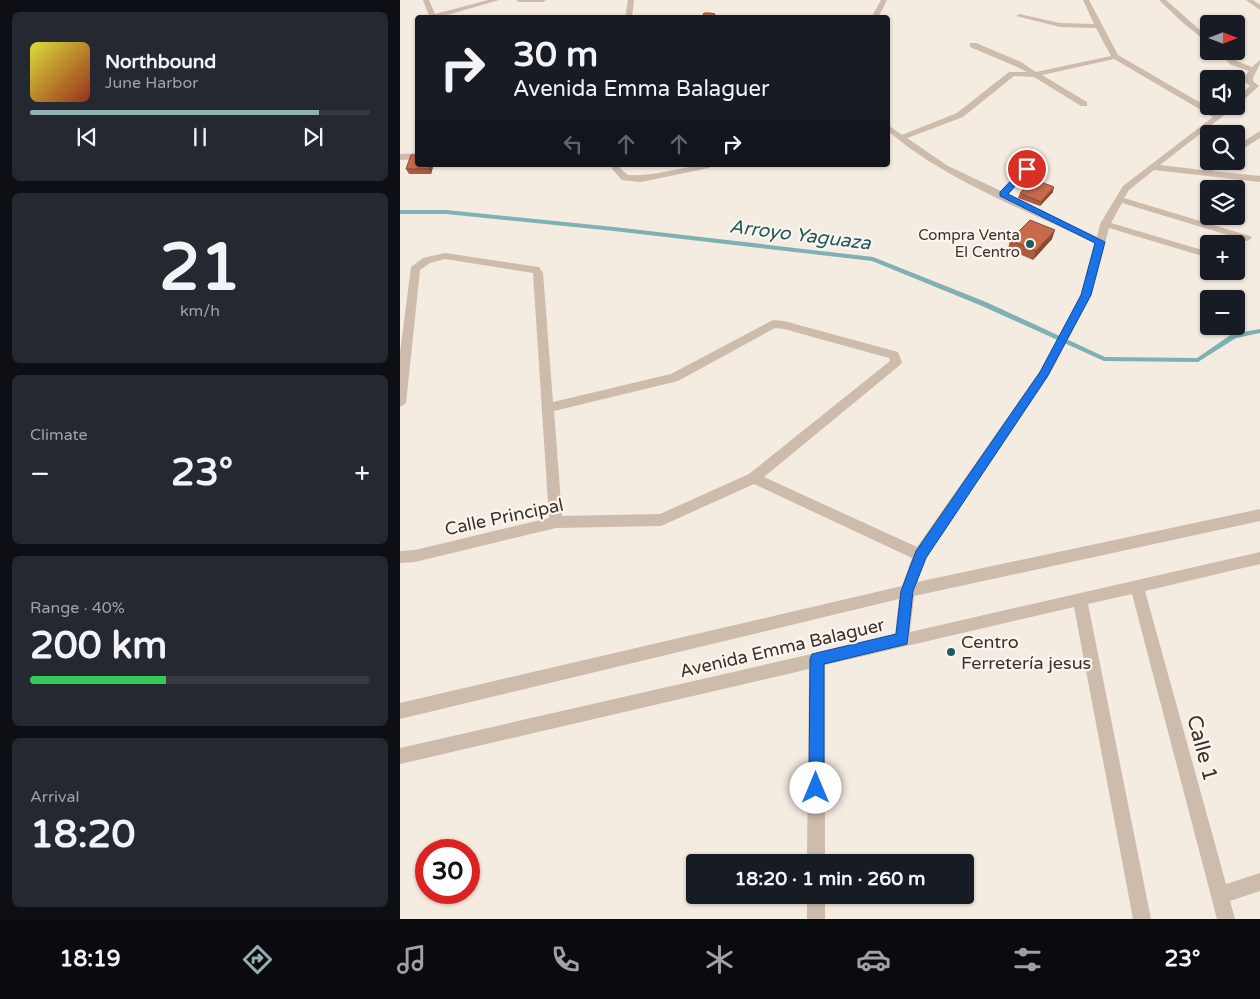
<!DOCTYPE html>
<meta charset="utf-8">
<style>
:root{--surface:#171b24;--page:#242831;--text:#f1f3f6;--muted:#9ea1a6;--line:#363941;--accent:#92aeb2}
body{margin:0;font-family:"Varela Round",sans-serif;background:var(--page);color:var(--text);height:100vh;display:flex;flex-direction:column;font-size:19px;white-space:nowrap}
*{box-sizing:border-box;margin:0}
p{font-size:16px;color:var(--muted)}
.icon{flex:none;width:28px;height:28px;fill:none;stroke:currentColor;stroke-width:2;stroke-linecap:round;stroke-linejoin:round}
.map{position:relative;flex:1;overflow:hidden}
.sheet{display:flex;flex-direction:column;gap:12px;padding:12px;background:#0d0f14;width:400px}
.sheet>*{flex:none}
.hud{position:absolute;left:15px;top:15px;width:475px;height:152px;border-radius:5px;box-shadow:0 1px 4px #0004;background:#171b24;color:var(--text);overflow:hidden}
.needle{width:32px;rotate:90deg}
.buttons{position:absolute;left:800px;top:15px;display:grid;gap:10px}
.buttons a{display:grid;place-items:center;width:45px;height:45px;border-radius:5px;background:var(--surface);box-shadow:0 1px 4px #0004;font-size:25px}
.speed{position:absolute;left:15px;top:839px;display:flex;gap:10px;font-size:25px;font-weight:700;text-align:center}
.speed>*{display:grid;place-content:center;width:65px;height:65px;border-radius:50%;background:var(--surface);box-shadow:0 1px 4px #0004;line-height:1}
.speed .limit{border:8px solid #d22;background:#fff;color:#111}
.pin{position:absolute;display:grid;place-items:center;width:42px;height:42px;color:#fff;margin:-21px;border:2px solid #fff;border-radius:50%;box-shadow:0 1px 5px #0007}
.me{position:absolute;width:55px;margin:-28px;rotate:0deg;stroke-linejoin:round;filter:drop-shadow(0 0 4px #0008)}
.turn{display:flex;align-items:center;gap:18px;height:105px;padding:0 15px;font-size:22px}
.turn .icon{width:65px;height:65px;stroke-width:2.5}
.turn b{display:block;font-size:35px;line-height:42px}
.lanes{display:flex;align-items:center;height:48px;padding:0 15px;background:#0003;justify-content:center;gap:25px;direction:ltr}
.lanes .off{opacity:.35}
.big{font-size:38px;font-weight:700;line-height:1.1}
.sheet .card{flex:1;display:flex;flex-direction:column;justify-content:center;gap:8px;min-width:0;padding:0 18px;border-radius:8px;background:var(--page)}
.sheet .dial{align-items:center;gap:0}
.dial b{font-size:65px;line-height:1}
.song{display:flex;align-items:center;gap:15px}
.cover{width:60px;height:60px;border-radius:8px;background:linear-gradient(135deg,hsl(60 70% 55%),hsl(10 70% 35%))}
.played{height:5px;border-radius:2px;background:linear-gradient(90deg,var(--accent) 85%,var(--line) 85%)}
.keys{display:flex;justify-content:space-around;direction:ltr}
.heat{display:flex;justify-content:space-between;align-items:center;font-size:28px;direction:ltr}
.charge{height:8px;border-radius:4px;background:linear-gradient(90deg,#34c759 40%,var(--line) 0)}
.trip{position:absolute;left:286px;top:854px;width:288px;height:50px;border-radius:5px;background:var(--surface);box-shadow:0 1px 4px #0004;font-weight:700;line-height:50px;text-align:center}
.tab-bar{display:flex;height:80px;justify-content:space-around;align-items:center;background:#090b0e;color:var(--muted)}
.tab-bar .icon{width:35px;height:35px}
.tab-bar .current{color:var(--accent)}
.tab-bar b{font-size:22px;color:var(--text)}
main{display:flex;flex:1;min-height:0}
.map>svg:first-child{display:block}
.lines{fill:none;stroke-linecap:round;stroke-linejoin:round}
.stream{fill:#7fb0b2;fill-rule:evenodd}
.minor{fill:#cdbbac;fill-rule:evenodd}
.wall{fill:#ac5a40}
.shaded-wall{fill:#8c4a34}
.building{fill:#c8694b;stroke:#8c4a34}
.route{fill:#1a73e8;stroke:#114b97}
.poi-dot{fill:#1f5a5e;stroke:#fbf5ee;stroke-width:2}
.labels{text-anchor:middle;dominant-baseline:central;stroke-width:4.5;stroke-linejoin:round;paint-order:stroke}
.far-poi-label{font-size:15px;fill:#3b302b;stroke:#fbf5ee;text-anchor:end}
.street-label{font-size:18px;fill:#3b302b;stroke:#fbf5ee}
.poi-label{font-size:18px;fill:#3b302b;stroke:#fbf5ee;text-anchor:start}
.water-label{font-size:19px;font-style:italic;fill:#1f5a5e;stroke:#fbf5ee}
.near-street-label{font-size:21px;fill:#3b302b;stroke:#fbf5ee}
</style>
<main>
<section class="sheet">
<div class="card">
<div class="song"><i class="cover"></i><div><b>Northbound</b><p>June Harbor</p></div></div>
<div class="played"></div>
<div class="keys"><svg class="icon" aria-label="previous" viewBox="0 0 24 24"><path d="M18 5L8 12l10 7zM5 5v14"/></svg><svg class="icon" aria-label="pause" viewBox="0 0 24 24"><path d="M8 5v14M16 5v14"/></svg><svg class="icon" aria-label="next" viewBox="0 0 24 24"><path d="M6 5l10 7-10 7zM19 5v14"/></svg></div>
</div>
<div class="card dial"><b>21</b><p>km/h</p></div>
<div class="card"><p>Climate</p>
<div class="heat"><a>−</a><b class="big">23°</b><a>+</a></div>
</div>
<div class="card"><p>Range · 40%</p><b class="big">200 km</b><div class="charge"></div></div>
<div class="card"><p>Arrival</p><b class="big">18:20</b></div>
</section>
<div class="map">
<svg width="860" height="919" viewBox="0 0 860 919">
<rect width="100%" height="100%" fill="#f4ebe1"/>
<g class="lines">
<!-- stream -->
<path class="stream" d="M0 210H46L214 227 473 257 586 302 705 357 797 358 832 334 860 329V333L836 338 798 362 704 361 582 306 472 261 214 231 46 214H0Z"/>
<!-- minor -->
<path class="minor" d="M23 0H29L35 14 88 0H99L37 18H30Z
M116 0H146L143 2H119Z
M228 0H234L232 18H225Z
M481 0H487L478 18H471Z
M683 0H689L718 55 818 113 827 106H836L760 165 802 170 815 161H825L812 171 860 176V182L754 170 729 190 724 198 850 236 852 238 847 241 844 240 722 203 711 223 809 252V258L709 228 691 295 650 374 526 558 517 582 860 509V521L514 596 510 632 860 552V564L745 591 826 884 860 873V891L830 901 835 919H817L732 594 688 604 751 919H733L674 607 425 665V862H407L409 669 0 764V748L495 635 499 599 0 719V703L502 586 512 558 354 484 261 526 156 528 15 562 0 563V551L15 550 149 518 133 273 45 259 30 263 20 270 6 403 0 407V353L11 267 23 258 45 253 139 267 143 273 153 402 271 374 373 320 384 321 498 352 502 362 500 365 364 477 517 547 640 371 681 295 695 243C627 211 545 180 488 131V125L502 135 557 113 609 72H627L615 66 570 47V43H576L621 62 636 72 711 56 696 28 660 27 616 16 619 14 660 23 694 24ZM714 59 813 117 723 186 700 224 697 237 608 194 642 159V155H636L601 191 548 166 507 138 563 117 614 76 634 77 681 106H687V102L642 75ZM375 328 384 329 489 358 490 361 349 474 260 514 162 516 154 411 278 381Z
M759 0H766L809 38V44L782 22Z
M846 0H853L860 5V10Z
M816 51H825L837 61 852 67 860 60C860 69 853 73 853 81L859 86 839 104H836V98L850 86 845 82V76L849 71 831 65Z
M860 131V138L836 153V146Z
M18 153V159L0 160V154Z
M212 165H220V168L228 175C256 177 284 165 313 165L309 168 241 182 222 180 212 169Z
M407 895H425V919H407Z"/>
</g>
<!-- wall -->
<path class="wall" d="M18 165H41L40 166 33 167 31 174H9L6 169Z
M653 192 640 206 618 198 620 193Z
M652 239 633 260 608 249 610 240Z"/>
<!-- shaded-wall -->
<path class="shaded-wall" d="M30 165H32L33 167 31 174 29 169Z
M654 187 653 192 640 206 641 202Z
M655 230 652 239 633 260 636 251Z"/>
<!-- building -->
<path class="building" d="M304 13H310L315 14 314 18H302Z
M11 155H18V165H30L29 169H6Z
M633 179 654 187 641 202 620 193Z
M630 220 655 230 636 251 610 240Z"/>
<!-- route -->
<path class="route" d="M624 167 631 169 608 194 705 242 691 295 647 377 526 558 513 591 507 644 424 664V788L422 794 416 796 411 794 409 788 410 659 412 654 496 634 501 591 516 551 640 372 681 295 695 243 600 196V192Z"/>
<!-- markers -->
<g class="poi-dot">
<circle cx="630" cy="244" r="5"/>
<circle cx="551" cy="652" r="5"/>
</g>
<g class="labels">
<!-- far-poi labels -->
<g class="far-poi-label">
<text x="620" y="235">Compra Venta<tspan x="620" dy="17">El Centro</tspan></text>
</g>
<!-- street labels -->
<g class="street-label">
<text transform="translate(104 517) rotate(-12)">Calle Principal</text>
<text transform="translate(382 648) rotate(-13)">Avenida Emma Balaguer</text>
</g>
<!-- poi labels -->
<g class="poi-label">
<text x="561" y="642">Centro<tspan x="561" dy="21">Ferretería jesus</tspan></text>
</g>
<!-- water labels -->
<g class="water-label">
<text transform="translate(400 235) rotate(7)">Arroyo Yaguaza</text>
</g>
<!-- near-street labels -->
<g class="near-street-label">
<text transform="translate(802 748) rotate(75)">Calle 1</text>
</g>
</g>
</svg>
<div class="buttons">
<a><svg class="needle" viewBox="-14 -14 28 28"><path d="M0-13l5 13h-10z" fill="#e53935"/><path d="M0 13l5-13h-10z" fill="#9ea1a6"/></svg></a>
<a><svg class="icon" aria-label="sound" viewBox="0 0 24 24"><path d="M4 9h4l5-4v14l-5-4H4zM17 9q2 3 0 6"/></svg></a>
<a><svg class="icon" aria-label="search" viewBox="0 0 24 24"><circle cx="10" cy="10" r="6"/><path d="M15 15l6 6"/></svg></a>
<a><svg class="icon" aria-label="layers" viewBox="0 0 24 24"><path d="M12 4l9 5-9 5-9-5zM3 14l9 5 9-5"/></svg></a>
<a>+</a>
<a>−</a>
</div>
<div class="speed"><div class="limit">30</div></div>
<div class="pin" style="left:627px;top:169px;background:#d93025"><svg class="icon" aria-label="arrive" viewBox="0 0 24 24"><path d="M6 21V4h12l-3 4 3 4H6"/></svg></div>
<svg class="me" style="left:416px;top:788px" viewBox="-20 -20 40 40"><circle r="19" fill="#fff"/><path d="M0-13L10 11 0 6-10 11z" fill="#1a73e8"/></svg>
<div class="trip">18:20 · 1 min · 260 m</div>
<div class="hud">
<div class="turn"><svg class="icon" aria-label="right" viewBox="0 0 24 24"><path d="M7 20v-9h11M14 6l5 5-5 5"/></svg><div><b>30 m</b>Avenida Emma Balaguer</div></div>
<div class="lanes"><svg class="icon off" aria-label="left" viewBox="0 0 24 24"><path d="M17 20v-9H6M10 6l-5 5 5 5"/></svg><svg class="icon off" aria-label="ahead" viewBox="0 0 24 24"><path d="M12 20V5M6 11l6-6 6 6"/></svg><svg class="icon off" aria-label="ahead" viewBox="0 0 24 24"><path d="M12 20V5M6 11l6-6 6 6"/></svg><svg class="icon" aria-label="right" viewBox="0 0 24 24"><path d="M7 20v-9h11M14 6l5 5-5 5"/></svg></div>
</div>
</div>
</main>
<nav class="tab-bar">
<b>18:19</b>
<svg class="icon current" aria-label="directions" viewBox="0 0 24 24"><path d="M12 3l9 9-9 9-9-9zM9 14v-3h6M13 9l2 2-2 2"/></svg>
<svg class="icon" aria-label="music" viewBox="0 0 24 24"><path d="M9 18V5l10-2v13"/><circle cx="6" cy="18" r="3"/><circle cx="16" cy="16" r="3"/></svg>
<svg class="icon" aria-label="phone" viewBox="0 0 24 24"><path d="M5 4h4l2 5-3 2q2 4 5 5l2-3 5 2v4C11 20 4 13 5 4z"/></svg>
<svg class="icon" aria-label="climate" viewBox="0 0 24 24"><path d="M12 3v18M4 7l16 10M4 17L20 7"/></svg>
<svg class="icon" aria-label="car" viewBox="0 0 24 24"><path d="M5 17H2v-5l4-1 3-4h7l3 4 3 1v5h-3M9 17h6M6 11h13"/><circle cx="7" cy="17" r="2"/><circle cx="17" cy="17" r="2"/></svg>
<svg class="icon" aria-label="filters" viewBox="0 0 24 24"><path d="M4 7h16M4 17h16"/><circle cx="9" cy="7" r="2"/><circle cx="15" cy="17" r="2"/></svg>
<b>23°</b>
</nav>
